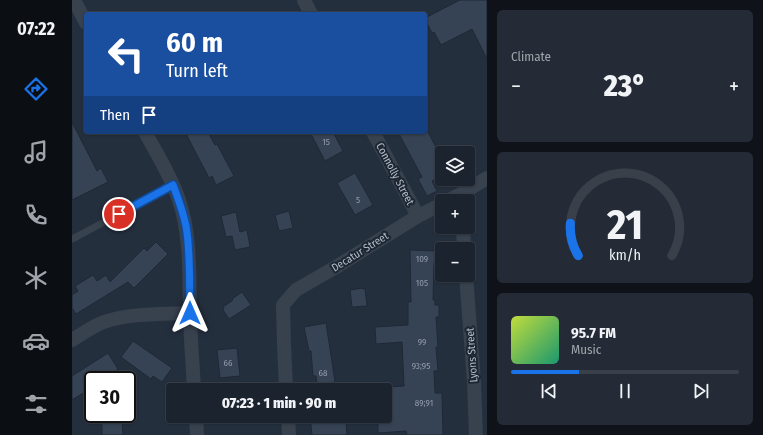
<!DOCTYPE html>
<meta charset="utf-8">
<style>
:root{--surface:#1b232e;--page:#242b36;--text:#f1f3f6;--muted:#a0a4aa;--line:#39404a;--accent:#1a73e8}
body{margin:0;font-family:"Fira Sans Condensed",sans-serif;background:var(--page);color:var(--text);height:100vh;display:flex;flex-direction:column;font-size:15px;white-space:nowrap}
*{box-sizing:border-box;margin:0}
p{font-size:13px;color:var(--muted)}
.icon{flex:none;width:22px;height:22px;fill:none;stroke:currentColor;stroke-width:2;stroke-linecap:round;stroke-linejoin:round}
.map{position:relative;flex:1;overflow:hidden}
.side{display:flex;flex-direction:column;gap:10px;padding:10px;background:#0f1319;width:276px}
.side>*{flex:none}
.guide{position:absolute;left:12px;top:12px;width:343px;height:122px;border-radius:4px;box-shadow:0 1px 3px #0004,0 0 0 1px var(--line);background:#1a4fa0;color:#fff;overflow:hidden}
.fabs{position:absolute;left:363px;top:146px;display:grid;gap:8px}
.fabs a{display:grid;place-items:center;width:40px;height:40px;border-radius:4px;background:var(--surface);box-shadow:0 1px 3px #0004,0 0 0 1px var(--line);font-size:20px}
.speed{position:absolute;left:12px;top:371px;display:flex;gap:8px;font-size:20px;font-weight:700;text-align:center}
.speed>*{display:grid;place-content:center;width:52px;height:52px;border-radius:50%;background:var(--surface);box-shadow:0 1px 3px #0004,0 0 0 1px var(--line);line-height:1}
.speed .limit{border:2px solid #111;border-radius:6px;background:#fff;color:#111}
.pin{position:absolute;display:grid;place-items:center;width:34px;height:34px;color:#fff;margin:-17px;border:2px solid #fff;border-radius:50%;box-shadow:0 1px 4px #0007}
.me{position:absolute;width:44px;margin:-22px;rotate:0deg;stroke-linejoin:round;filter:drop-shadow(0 0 3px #0008)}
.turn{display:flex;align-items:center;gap:14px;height:84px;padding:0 16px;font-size:18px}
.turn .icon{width:52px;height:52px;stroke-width:2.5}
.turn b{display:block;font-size:28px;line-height:34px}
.then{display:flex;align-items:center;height:38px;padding:0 16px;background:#0003;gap:8px;font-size:15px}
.big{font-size:30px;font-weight:800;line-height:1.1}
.side .tile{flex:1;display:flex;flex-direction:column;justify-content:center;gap:6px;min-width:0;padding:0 14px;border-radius:6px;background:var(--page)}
.side .dial{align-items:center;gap:0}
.dial svg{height:104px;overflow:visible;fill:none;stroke:var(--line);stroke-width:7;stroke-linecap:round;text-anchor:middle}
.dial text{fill:var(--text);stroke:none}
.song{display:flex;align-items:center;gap:12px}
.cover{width:48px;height:48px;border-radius:6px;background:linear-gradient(135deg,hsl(70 70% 55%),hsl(160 70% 35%))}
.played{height:4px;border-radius:2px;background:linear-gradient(90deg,var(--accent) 30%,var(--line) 30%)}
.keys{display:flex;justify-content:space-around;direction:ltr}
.heat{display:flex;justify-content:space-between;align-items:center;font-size:22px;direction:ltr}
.trip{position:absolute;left:94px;top:383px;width:226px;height:40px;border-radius:4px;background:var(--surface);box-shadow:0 1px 3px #0004,0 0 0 1px var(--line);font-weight:800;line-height:40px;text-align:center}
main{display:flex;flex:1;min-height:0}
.tabs{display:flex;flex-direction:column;width:72px;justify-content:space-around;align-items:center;background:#0b0e12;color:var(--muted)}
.tabs .icon{width:28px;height:28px}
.tabs .selected{color:var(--accent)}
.tabs b{font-size:18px;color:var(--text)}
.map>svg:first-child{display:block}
.building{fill:#364354;stroke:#1f2835}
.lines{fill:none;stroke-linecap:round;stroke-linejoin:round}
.lane{stroke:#38414e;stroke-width:7}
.street{stroke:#38414e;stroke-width:14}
.route-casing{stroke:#114b97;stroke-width:10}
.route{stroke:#1a73e8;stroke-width:7}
.labels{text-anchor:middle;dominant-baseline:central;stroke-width:4;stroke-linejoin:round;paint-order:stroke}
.number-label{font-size:9px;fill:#929caa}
.street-label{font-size:11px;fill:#b4bcc9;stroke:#1d2633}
</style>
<main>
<nav class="tabs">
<b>07:22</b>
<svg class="icon selected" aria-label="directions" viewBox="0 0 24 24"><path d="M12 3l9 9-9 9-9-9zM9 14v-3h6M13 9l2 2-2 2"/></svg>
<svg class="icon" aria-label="music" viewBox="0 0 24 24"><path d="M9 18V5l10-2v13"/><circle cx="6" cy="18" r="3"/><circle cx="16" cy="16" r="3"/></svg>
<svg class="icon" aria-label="phone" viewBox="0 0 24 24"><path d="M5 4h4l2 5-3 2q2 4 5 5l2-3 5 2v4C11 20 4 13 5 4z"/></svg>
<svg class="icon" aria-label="climate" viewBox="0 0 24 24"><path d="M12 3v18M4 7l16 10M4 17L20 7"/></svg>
<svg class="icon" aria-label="car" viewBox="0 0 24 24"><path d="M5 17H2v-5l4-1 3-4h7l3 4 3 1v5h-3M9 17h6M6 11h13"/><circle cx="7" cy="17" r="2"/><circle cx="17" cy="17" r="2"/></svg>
<svg class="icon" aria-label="filters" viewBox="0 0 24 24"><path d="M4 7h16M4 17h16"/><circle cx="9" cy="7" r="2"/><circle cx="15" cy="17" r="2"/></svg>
</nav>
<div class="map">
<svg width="415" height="435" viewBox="0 0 415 435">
<rect width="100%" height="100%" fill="#242f3e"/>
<!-- building -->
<path class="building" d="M388 0H415V59L400 29 369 45 362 32 360 33 353 19V18Z
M0 122 25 171 29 168 36 182 0 200Z
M113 132H136L143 145 145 144 162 176 144 185 140 176 137 178Z
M238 132H261L271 151 253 161Z
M326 132H356L370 159V176L360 181 365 191 355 196 346 179 350 177Z
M283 173 301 205 283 215 265 183Z
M217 211 221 228 207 231 203 215Z
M164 212 168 232 175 230 178 247 163 250 160 236 154 237 149 216Z
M84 242 96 254 62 288 56 282 4 314 0 308V295L6 291 3 286 21 275 25 281 34 275 38 282 72 248 75 251Z
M338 250 364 251 365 264 362 263 361 300H363V305H367V317H364L366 347H364L366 371H362L363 393H370L371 435H335L334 431 306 433V419H313V387L332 386 330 342 304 344 303 327 336 325V302H339Z
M291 288V289H293L295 306 280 307 278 290Z
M170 292 179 305 157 319 151 310 152 309 151 307 161 300 160 299Z
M254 323 261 368 263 382 245 384 244 376H241L239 351H237L232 327Z
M61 341 100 368 90 382 81 376 79 379 49 357Z
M165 348 168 376 148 378 145 350Z
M36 353 46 369 36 375 39 380H21V387L0 400V376Z
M238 416H268V423H274L275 435H240Z
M30 417H41V421H50L51 435H30Z"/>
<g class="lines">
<!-- lane -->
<path class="lane" d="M0 239 6 236 101 185"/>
<!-- street -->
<path class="street" d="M2 0 14 23
M232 0 239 14
M73 132C85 154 99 176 107 200 119 236 117 274 118 311 118 337 121 364 122 390
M301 132 346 216
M375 201 389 194 415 178
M391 227 392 249
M394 275 402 382 404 435
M0 340C10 334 21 326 32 322 58 313 90 314 118 313
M214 390 212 344 211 305 224 290 264 267 346 216 370 204
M124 416 125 435
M216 416 217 435"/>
</g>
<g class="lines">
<!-- route casing -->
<g class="route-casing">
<path id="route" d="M47 214 101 185C106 198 111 212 114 226 119 255 117 284 118 313"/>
</g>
<!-- route -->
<use href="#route" class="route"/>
</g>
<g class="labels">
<!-- number labels -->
<g class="number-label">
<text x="254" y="142">15</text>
<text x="286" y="200">5</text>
<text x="350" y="259">109</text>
<text x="350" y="283">105</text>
<text x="350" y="342">99</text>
<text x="156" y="363">66</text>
<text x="349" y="366">93;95</text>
<text x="251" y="373">68</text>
<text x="352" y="403">89;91</text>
</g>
<!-- street labels -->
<g class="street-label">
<text transform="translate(323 174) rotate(62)">Connolly Street</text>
<text transform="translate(288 252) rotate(-32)">Decatur Street</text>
<text transform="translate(400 355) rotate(-94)">Lyons Street</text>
</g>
</g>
</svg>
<div class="fabs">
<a><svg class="icon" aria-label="layers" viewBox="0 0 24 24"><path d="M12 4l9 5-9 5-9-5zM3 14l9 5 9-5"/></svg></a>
<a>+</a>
<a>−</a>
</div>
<div class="speed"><div class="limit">30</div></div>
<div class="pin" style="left:47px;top:214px;background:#d93025"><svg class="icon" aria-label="arrive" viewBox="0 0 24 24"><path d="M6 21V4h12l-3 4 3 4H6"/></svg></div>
<svg class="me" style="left:118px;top:313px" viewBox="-20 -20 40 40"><path d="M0-17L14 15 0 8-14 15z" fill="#1a73e8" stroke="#fff" stroke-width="4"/></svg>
<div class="trip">07:23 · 1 min · 90 m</div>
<div class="guide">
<div class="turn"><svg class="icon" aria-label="left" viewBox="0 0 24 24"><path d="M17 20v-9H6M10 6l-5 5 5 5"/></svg><div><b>60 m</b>Turn left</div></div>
<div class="then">Then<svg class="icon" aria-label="arrive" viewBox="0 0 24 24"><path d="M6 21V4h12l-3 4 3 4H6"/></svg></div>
</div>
</div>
<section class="side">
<div class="tile"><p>Climate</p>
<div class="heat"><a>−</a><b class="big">23°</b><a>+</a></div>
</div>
<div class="tile dial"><svg viewBox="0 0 100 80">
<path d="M14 69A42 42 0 1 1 86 69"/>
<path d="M14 69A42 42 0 0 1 8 44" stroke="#1a73e8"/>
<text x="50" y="56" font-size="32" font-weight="700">21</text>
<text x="50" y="72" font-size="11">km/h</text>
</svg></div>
<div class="tile">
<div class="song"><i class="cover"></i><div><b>95.7 FM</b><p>Music</p></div></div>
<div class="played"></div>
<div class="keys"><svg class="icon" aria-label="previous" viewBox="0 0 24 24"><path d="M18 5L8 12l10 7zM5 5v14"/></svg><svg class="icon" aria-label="pause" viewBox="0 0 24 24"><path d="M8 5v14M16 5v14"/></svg><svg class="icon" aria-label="next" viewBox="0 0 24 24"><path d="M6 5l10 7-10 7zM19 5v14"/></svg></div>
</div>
</section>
</main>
